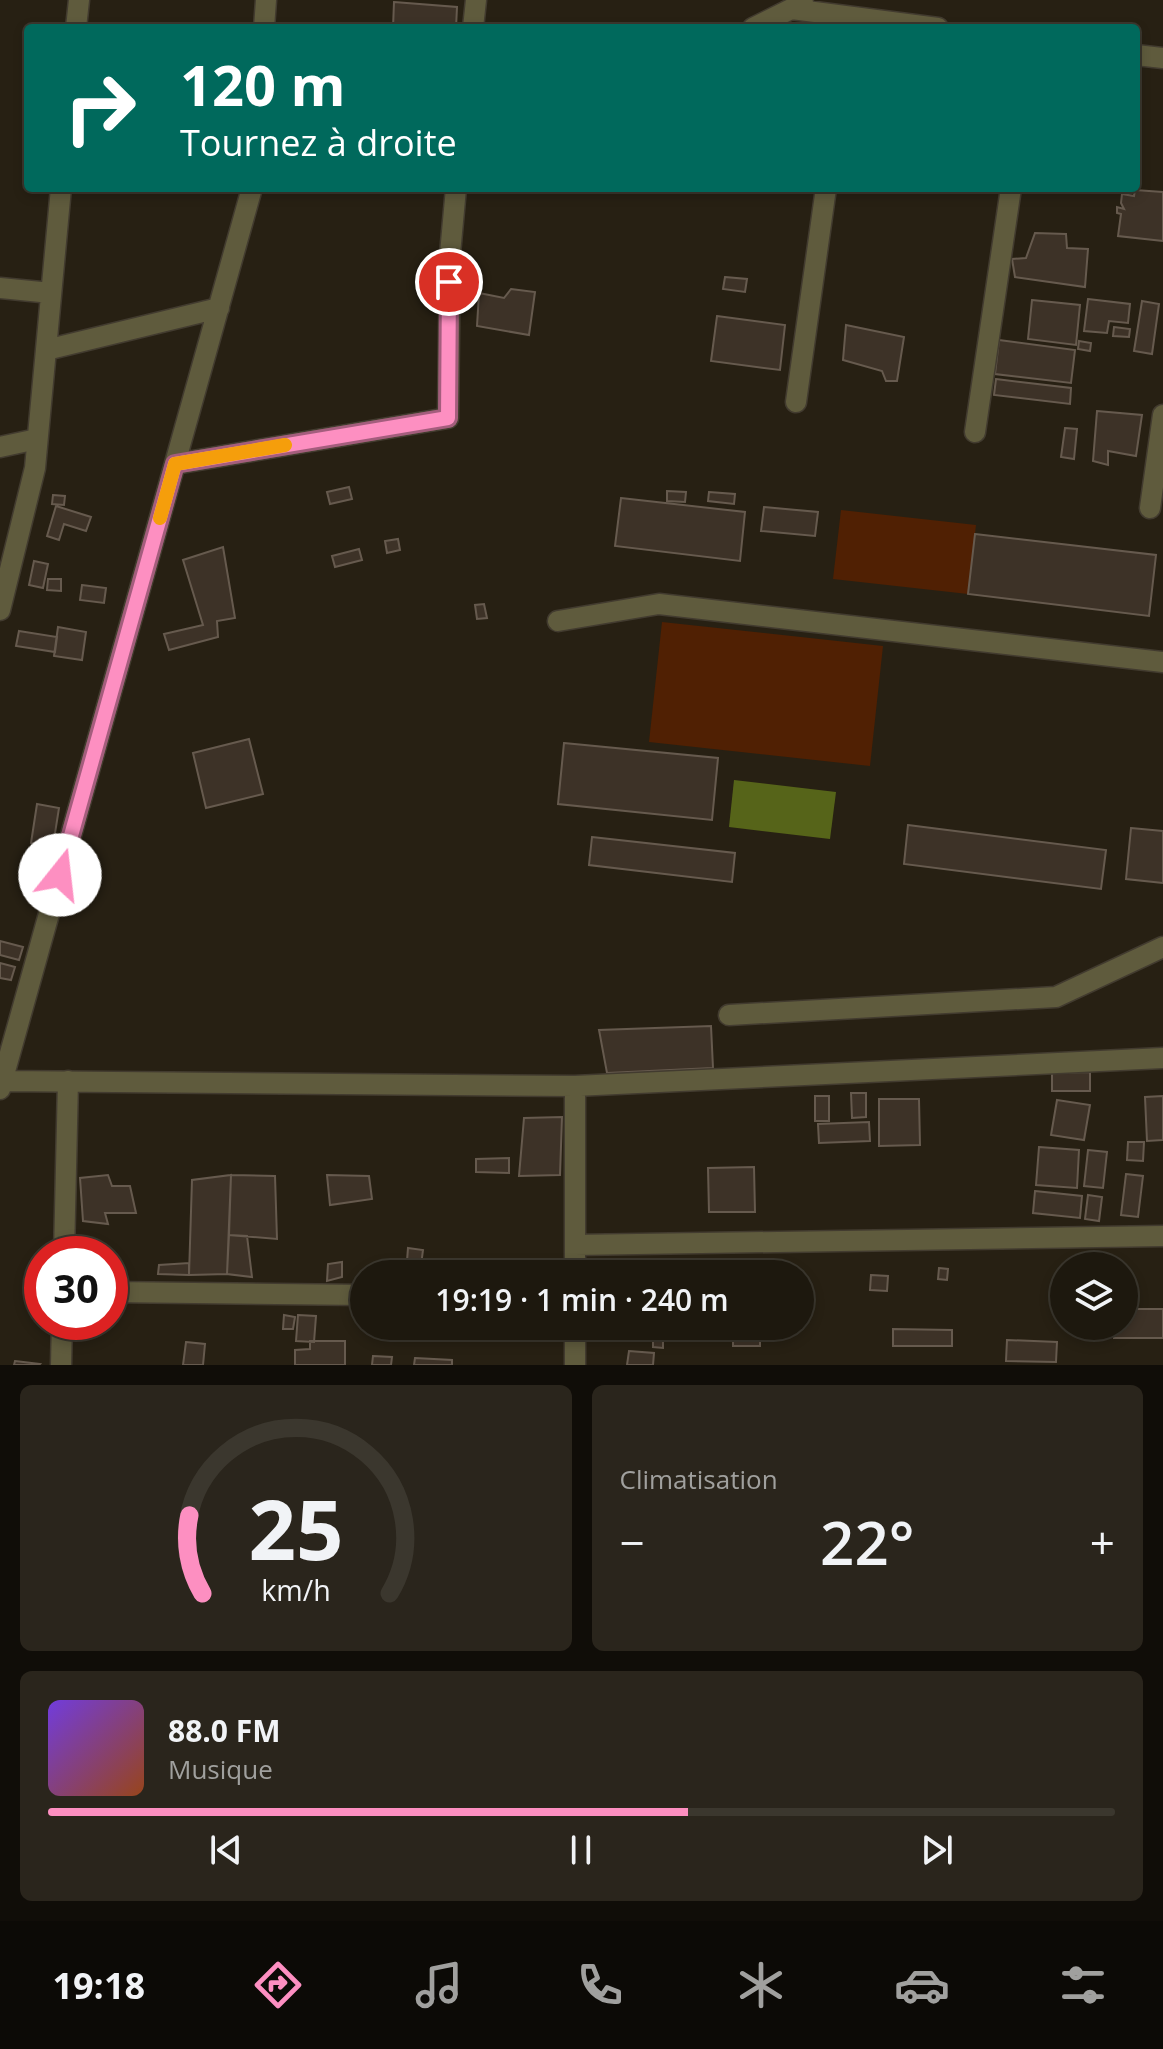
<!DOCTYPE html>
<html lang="fr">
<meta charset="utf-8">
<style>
:root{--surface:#1d180e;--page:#2a251c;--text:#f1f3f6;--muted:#a0a09e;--line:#3b372e;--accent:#fd8fc1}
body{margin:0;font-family:"Open Sans",sans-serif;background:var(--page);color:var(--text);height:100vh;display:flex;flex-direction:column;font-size:30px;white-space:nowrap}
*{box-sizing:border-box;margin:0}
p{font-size:26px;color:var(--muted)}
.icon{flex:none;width:44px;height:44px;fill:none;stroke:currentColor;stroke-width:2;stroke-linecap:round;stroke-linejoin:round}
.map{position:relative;height:1365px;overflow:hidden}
.side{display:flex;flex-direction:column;gap:20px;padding:20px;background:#100d08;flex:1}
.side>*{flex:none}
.banner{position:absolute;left:24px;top:24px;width:1116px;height:168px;border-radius:8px;box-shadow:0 4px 12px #0003,0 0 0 2px var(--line);background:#00695c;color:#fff;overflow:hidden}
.buttons{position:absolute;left:1050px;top:1252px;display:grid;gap:16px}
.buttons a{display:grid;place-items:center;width:88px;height:88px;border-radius:50%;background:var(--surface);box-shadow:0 4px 12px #0003,0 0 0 2px var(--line);font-size:40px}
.speed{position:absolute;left:24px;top:1236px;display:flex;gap:16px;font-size:40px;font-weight:700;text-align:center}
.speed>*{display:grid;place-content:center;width:104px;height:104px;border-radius:50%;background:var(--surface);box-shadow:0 4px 12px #0003,0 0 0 2px var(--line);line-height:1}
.speed .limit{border:12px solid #d22;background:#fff;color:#111}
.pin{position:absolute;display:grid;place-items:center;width:68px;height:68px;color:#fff;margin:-34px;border:4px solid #fff;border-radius:50%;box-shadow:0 2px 8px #0007}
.me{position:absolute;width:88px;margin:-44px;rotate:16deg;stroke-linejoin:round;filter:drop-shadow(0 0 6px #0008)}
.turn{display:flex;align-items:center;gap:28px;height:168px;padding:0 24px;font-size:36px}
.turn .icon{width:104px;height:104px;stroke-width:2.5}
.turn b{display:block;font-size:56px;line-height:68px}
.big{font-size:60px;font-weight:600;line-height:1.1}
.side .widget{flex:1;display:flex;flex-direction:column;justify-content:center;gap:12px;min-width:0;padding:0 28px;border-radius:12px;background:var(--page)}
.side .dial{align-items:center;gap:0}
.dial svg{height:208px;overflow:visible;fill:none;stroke:var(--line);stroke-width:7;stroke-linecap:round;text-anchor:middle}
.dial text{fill:var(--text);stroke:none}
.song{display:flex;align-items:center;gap:24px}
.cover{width:96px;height:96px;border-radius:12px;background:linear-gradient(135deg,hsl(260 70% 55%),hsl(20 70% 35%))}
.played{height:8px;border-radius:4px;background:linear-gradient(90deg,var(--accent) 60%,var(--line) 60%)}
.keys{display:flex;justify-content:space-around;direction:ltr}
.heat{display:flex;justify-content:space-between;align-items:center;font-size:44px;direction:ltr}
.side .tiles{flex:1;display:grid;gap:20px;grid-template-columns:1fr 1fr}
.widget:last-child{grid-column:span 2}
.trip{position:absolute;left:350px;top:1260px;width:464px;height:80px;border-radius:40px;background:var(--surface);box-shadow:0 4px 12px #0003,0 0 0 2px var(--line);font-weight:600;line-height:80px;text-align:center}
.tabs{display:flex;height:128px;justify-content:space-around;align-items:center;background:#0c0a06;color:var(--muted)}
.tabs .icon{width:56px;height:56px}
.tabs .on{color:var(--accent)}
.tabs b{font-size:36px;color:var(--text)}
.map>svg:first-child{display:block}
.green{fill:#502003}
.water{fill:#566419}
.building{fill:#3d3227;stroke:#665a4e;stroke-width:2}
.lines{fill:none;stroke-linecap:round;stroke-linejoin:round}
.minor-casing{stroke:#423b2f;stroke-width:23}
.minor{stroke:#5f5b3d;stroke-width:20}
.route-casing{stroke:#a45d7d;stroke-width:20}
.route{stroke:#fd8fc1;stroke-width:14}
.slow{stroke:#f59e0b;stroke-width:14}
</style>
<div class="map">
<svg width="1163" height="1365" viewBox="0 0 1163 1365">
<rect width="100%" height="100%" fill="#272013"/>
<!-- green -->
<path class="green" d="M841 510 976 525 968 594 833 579Z
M662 622 883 646 870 766 649 742Z"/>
<!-- water -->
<path class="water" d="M734 780 836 792 830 839 729 827Z"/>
<!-- building -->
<path class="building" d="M394 2 457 7 456 28H393Z
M1135 190 1163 192V241L1118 236 1121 214 1117 213V207L1124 209 1121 203 1122 194 1134 196Z
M1035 233 1066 234 1067 248 1088 249 1085 287 1015 277 1012 259 1026 258Z
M725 277 747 279 745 292 723 289Z
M511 289 535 292 529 335 477 326 479 293 504 298Z
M1088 299 1130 304 1128 323 1109 321 1107 333 1084 331Z
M1032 300 1080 305 1076 345 1028 339Z
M1142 301 1159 304 1152 354 1134 351Z
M717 316 785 325 780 370 711 361Z
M846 325 904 337 897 381H886L882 371 843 360Z
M1114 327 1130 329 1129 337 1113 336Z
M999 340 1075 350 1071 383 995 374Z
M1079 341 1091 343 1090 351 1078 349Z
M996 379 1071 388 1070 404 994 395Z
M1097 411 1142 415 1136 456 1108 451V465L1093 461Z
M1065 428 1077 429 1074 459 1061 457Z
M349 487 352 499 330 504 327 492Z
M667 491 686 492 685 502 667 501Z
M709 492 735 494 734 504 708 501Z
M53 495 65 496 64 505 52 504Z
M621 498 745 512 740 561 615 546Z
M56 506 91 517 86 531 64 524 59 540 47 536Z
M764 507 818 512 815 536 761 531Z
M975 534 1156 555 1149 616 968 594Z
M398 539 400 550 387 553 385 541Z
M223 547 235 618 217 621 218 637 169 650 164 634 203 625 183 560Z
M359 549 362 560 335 567 332 556Z
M34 561 48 564 43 588 29 585Z
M48 579H61V591L47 590Z
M82 585 106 588 104 603 80 600Z
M484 604 487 618 477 619 475 605Z
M58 627 86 632 82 660 54 656Z
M19 631 57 637 55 652 16 646Z
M249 739 263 794 206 808 193 753Z
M564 743 718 758 712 820 558 804Z
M37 804 59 808 53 846 31 843Z
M908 825 1106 850 1101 889 904 864Z
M1131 828 1163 831V883L1126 879Z
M592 837 735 853 732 882 589 865Z
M0 941 23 947 19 960 0 955Z
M0 963 15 967 11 980 0 978Z
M711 1026 713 1068 607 1073 599 1030Z
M1090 1072V1091H1052V1073Z
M851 1093H866V1117L852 1118Z
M815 1096H829V1121H815Z
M1163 1096V1140L1147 1141 1145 1097Z
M879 1099H919L920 1145 879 1146Z
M1057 1100 1090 1105 1084 1140 1051 1135Z
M562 1117 560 1175 519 1176 524 1118Z
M869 1122 870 1141 819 1143 818 1124Z
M1128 1142H1144L1143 1161 1127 1160Z
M1039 1147 1079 1150 1077 1188 1036 1185Z
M1088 1150 1107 1152 1103 1188 1084 1186Z
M509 1158V1173L476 1172V1159Z
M754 1167 755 1212H709L708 1168Z
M1126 1174 1143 1176 1138 1217 1121 1215Z
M108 1175 112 1186H130L136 1213H105L108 1224 83 1221 80 1178Z
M231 1175 227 1274 189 1275 192 1180Z
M231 1175 275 1176 277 1239 229 1235Z
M327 1175 369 1176 372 1199 330 1205Z
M1035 1191 1082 1196 1080 1218 1033 1213Z
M1088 1195 1102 1197 1099 1221 1085 1219Z
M229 1235 247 1236 252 1277 227 1274Z
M408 1248 423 1250 421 1265 445 1267 448 1274H406Z
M342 1262V1277L327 1281 328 1264Z
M189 1263V1275L158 1274 159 1265Z
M509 1264 511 1274H490L491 1265Z
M732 1265 758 1266V1274H732Z
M592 1267H637V1274H592Z
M939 1268 948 1269 947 1280 938 1279Z
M871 1275 888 1276 887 1291 870 1290Z
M1124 1309H1163V1338H1114V1326H1124Z
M284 1315 295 1317 293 1329H283Z
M298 1315 316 1316 314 1342 296 1341Z
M435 1326H465V1332L435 1331Z
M482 1326H527V1330H482Z
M760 1329V1346H733V1330Z
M893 1329 952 1330V1346H893Z
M653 1334H663V1348L653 1347Z
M1007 1340 1057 1342 1056 1362 1006 1361Z
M310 1341H345V1365H295V1350L310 1349Z
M186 1342 205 1344 203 1365H183Z
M629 1351 654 1353 653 1365H627Z
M373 1356 392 1357 391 1365H372Z
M415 1358 452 1360V1365H414Z
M15 1361 40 1364 39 1365H14Z"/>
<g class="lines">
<!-- minor casing -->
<g class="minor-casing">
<path id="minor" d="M792 9 938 28
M76 28 79 0
M264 28 266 0
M473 28 476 0
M753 28 803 3
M1136 55 1163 58
M0 288 51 293
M46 350 219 308
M796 402 826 188
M975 432 1011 188
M0 447 37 439
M175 464 448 418 450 254 456 188
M1150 508 1163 415
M0 610 35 468 61 188
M558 621 659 604 1163 662
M729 1015 1056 997 1163 947
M2 1081 575 1086 1163 1058
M575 1086V1274
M0 1089 252 188
M575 1245 1163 1236
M64 1254 68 1081
M110 1292 364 1295
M575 1326V1365
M61 1365 62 1322"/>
</g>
<!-- minor -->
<use href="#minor" class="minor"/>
</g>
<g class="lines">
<!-- route casing -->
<g class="route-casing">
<path id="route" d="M60 875 175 464 448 418 449 282"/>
</g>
<!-- route -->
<use href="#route" class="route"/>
<!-- slow -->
<path class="slow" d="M160 518 175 464 285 445"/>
</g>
</svg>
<div class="buttons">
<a><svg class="icon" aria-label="layers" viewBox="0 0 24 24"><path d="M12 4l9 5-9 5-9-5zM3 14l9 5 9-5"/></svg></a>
</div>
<div class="speed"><div class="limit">30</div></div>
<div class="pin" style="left:449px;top:282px;background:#d93025"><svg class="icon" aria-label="arrive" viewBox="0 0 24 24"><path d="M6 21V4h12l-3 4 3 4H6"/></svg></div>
<svg class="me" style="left:60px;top:875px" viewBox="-20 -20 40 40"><circle r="19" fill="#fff"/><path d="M0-13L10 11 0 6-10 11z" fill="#fd8fc1"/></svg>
<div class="trip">19:19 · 1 min · 240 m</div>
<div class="banner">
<div class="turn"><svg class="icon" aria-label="right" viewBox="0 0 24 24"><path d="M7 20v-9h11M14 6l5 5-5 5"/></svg><div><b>120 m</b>Tournez à droite</div></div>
</div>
</div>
<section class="side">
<div class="tiles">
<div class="widget dial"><svg viewBox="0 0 100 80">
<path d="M14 69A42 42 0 1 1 86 69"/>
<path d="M14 69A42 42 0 0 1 9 39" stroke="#fd8fc1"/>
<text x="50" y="56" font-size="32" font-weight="700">25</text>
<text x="50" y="72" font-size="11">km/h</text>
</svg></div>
<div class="widget"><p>Climatisation</p>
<div class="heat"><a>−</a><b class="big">22°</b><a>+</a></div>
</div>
<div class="widget">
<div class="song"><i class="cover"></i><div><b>88.0 FM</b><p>Musique</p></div></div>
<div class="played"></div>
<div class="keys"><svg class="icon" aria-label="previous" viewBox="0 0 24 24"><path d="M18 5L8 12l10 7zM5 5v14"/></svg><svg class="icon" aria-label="pause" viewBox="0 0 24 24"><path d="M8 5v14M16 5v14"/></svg><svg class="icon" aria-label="next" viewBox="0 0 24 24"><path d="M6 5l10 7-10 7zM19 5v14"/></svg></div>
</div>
</div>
</section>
<nav class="tabs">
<b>19:18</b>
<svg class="icon on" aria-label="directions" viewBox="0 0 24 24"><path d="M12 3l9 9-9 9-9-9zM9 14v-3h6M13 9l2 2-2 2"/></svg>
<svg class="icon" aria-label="music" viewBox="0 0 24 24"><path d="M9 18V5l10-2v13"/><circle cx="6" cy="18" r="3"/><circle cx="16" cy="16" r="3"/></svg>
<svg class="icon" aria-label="phone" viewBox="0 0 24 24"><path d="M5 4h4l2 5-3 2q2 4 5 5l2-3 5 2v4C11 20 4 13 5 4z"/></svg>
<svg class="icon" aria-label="climate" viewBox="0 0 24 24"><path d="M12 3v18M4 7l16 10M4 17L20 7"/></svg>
<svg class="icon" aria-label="car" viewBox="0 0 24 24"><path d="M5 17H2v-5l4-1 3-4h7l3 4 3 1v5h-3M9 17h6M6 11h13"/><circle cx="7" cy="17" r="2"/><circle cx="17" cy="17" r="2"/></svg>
<svg class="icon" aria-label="filters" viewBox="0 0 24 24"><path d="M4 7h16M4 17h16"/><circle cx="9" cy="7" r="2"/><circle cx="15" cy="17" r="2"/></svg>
</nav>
